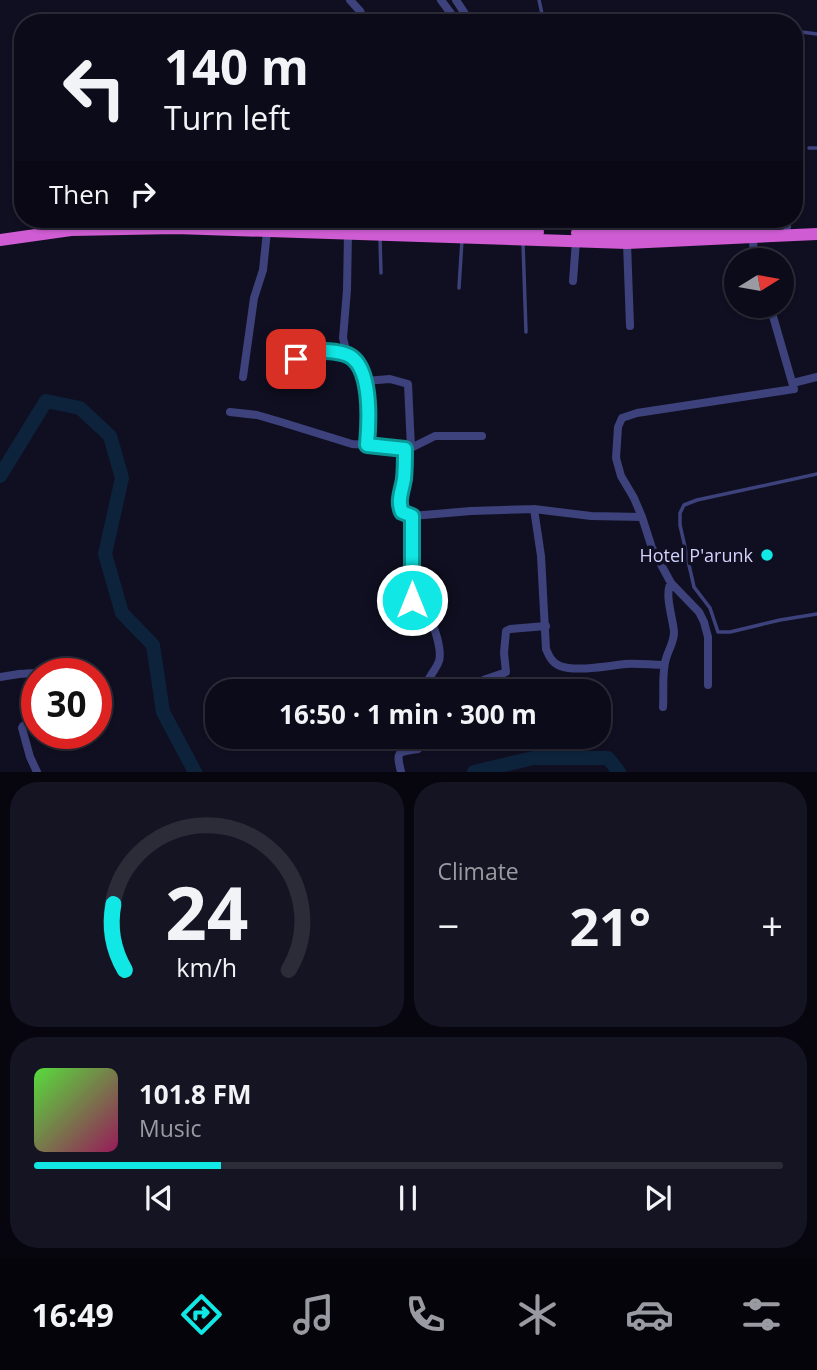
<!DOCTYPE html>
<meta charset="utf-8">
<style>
:root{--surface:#0c0b19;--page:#151422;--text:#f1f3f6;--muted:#9a9ba2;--line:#2c2b38;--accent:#11e8e5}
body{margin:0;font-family:"Open Sans",sans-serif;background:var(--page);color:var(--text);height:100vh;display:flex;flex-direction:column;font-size:26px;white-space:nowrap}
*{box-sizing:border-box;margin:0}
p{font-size:23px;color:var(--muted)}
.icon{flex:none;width:38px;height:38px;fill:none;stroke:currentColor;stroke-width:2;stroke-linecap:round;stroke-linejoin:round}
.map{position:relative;height:772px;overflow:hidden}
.side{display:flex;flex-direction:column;gap:10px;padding:10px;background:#07060e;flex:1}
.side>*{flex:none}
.hud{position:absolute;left:14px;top:14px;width:789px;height:214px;border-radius:28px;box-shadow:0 2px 5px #0004,0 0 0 2px var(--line);background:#0c0b19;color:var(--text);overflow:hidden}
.needle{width:46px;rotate:79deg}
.tools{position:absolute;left:724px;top:248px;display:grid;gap:14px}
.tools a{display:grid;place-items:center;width:70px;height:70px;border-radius:50%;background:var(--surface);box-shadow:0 2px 5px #0004,0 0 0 2px var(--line);font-size:35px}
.speed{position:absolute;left:21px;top:658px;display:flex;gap:14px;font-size:35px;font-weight:700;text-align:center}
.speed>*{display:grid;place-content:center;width:91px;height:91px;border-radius:50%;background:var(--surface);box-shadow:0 2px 5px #0004,0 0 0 2px var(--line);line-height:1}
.speed .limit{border:10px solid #d22;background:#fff;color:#111}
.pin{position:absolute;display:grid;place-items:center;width:60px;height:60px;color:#fff;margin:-30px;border-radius:14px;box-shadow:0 4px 10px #0006}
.me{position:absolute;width:77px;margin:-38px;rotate:0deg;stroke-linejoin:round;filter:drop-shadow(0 0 5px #0008)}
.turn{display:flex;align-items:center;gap:24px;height:147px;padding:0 35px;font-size:32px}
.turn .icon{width:91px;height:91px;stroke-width:2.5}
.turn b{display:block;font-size:49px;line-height:60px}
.then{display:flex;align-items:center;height:66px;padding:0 35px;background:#0003;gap:14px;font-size:26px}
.big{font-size:52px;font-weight:700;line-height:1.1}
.side .card{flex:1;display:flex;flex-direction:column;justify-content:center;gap:10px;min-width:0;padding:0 24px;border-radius:28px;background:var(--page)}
.side .dial{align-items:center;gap:0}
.dial svg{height:182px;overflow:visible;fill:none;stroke:var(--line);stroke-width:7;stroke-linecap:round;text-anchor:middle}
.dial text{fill:var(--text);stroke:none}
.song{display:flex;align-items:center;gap:21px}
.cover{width:84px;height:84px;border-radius:10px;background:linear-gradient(135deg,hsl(110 70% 55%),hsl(330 70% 35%))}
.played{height:7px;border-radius:4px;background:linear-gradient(90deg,var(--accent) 25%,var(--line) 25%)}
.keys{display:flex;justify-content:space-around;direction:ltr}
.heat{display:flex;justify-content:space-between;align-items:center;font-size:38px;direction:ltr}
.side .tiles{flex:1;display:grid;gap:10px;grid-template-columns:1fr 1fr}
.card:last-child{grid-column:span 2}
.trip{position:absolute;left:205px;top:679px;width:406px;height:70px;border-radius:28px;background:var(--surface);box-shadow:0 2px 5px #0004,0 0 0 2px var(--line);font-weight:700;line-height:70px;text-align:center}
.tab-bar{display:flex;height:112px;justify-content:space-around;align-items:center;background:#05040a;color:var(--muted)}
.tab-bar .icon{width:49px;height:49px}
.tab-bar .selected{color:var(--accent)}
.tab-bar b{font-size:32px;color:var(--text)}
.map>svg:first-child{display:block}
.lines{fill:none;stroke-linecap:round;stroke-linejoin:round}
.river{stroke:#0d233c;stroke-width:14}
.service{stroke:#3d427c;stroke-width:3.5}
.minor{stroke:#3d427c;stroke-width:8}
.trunk{stroke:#cf5cd3;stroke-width:12}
.route-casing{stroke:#0b9795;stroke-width:18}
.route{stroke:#11e8e5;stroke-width:12}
.poi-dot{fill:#11e8e5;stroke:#100f21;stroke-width:2.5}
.labels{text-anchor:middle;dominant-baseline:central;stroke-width:7;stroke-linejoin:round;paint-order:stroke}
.poi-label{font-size:18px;fill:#d2d2fc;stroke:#100f21;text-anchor:end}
</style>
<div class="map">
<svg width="817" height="772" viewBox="0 0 817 772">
<rect width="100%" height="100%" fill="#100f21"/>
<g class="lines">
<!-- river -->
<path class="river" d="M0 476 46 401 80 408 110 436 122 478 105 554 122 613 153 645 163 712 195 772
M474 772 533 758H608L619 772"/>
<!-- service -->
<path class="service" d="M539 0 544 23
M794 31 817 34
M809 148H817
M380 238 381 273
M523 243 526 332
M459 288 462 240
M817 474 697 500 684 505 680 513V525L694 587 710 608 718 632H730L780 620 817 614"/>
<!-- minor -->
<path class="minor" d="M350 0 360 11 366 23
M441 0 458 23
M456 0 471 23
M563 23 591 17 602 23
M787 219V227
M201 221V219
M348 233 347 290 343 338 347 354 358 364 365 381 369 408 367 445 405 449 411 448 435 436H482
M753 238 754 261
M627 243 630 326
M573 281 576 241
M276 368 290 366 302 351 306 350 347 354
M243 377 254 298 263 270 267 231
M365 381 390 379 408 384 411 448
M793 383 817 377
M230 412 257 415 281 422 352 444 367 445
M405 449 403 481 399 499V506L402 512 412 516 471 511 534 509 541 556 546 649C549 656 552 663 560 666 576 672 608 666 625 664 638 663 651 665 664 665
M534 509 591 516 642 517
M412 516V603C416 610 422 612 428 618 435 625 442 651 439 661 435 672 426 679 424 691
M0 677 19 674 35 673
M708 685V637L704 622 699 612 671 583 652 548 642 517 634 498 621 476 616 458 618 427 622 418 637 413 794 389 770 306
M470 691C479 678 493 678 506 672L504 653 506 631 510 629 546 626
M663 707C664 693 662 677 665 663 667 651 674 644 674 632 673 618 664 594 671 583
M37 772 30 757 22 728 23 726 34 722 35 673 82 666
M401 772C396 751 397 752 418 749L420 746V737"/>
<!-- trunk -->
<path class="trunk" d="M129 220H174
M364 226 405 227
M423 228 538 232
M577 233 769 228
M0 240 71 230 176 228 627 243 817 234"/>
</g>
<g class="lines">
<!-- route casing -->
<g class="route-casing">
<path id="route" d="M296 359 306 350C318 351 333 350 345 354 373 362 369 422 367 445L405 449C405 459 405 469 404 479 402 491 397 501 402 512L412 516V600"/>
</g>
<!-- route -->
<use href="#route" class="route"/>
</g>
<!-- markers -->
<circle class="poi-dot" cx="767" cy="555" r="7"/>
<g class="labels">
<!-- poi labels -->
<g class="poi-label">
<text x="753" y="555">Hotel P'arunk</text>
</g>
</g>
</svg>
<div class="tools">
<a><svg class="needle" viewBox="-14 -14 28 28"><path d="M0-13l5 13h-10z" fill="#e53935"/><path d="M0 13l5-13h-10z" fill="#9a9ba2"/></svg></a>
</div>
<div class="speed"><div class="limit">30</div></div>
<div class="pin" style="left:296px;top:359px;background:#d93025"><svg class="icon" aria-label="arrive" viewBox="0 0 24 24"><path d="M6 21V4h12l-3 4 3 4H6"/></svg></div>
<svg class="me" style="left:412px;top:600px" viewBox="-20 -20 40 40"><circle r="17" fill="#11e8e5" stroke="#fff" stroke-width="3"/><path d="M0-11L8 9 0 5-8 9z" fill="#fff"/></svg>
<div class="trip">16:50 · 1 min · 300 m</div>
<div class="hud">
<div class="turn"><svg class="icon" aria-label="left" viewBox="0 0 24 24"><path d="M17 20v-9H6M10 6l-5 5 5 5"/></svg><div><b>140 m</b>Turn left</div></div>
<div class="then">Then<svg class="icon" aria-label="right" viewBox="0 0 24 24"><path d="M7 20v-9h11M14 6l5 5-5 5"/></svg></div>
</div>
</div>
<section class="side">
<div class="tiles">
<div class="card dial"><svg viewBox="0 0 100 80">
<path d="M14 69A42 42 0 1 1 86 69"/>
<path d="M14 69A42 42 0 0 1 9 40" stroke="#11e8e5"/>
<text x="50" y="56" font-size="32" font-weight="700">24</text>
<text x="50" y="72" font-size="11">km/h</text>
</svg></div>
<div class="card"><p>Climate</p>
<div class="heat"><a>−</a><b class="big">21°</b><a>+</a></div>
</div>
<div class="card">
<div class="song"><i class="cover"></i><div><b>101.8 FM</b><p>Music</p></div></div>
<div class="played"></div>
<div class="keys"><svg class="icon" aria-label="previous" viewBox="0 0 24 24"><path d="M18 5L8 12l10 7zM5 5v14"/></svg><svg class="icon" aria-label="pause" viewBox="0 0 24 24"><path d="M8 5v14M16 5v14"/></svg><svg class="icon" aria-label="next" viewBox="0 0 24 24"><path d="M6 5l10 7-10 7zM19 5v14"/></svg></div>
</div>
</div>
</section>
<nav class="tab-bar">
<b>16:49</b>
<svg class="icon selected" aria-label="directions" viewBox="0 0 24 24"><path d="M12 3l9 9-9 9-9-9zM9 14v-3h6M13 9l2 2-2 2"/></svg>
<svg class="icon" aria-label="music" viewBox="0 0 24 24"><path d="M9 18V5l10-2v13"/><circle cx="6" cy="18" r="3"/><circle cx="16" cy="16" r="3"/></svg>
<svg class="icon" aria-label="phone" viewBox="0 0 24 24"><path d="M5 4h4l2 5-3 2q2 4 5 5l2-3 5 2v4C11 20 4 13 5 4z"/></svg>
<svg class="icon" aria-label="climate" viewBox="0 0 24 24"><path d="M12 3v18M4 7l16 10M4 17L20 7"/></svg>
<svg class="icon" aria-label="car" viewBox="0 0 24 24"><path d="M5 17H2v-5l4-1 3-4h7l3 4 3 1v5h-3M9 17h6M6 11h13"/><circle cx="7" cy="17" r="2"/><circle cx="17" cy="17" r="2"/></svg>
<svg class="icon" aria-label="filters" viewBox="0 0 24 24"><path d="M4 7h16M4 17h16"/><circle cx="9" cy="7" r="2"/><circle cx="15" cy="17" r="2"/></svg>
</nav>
